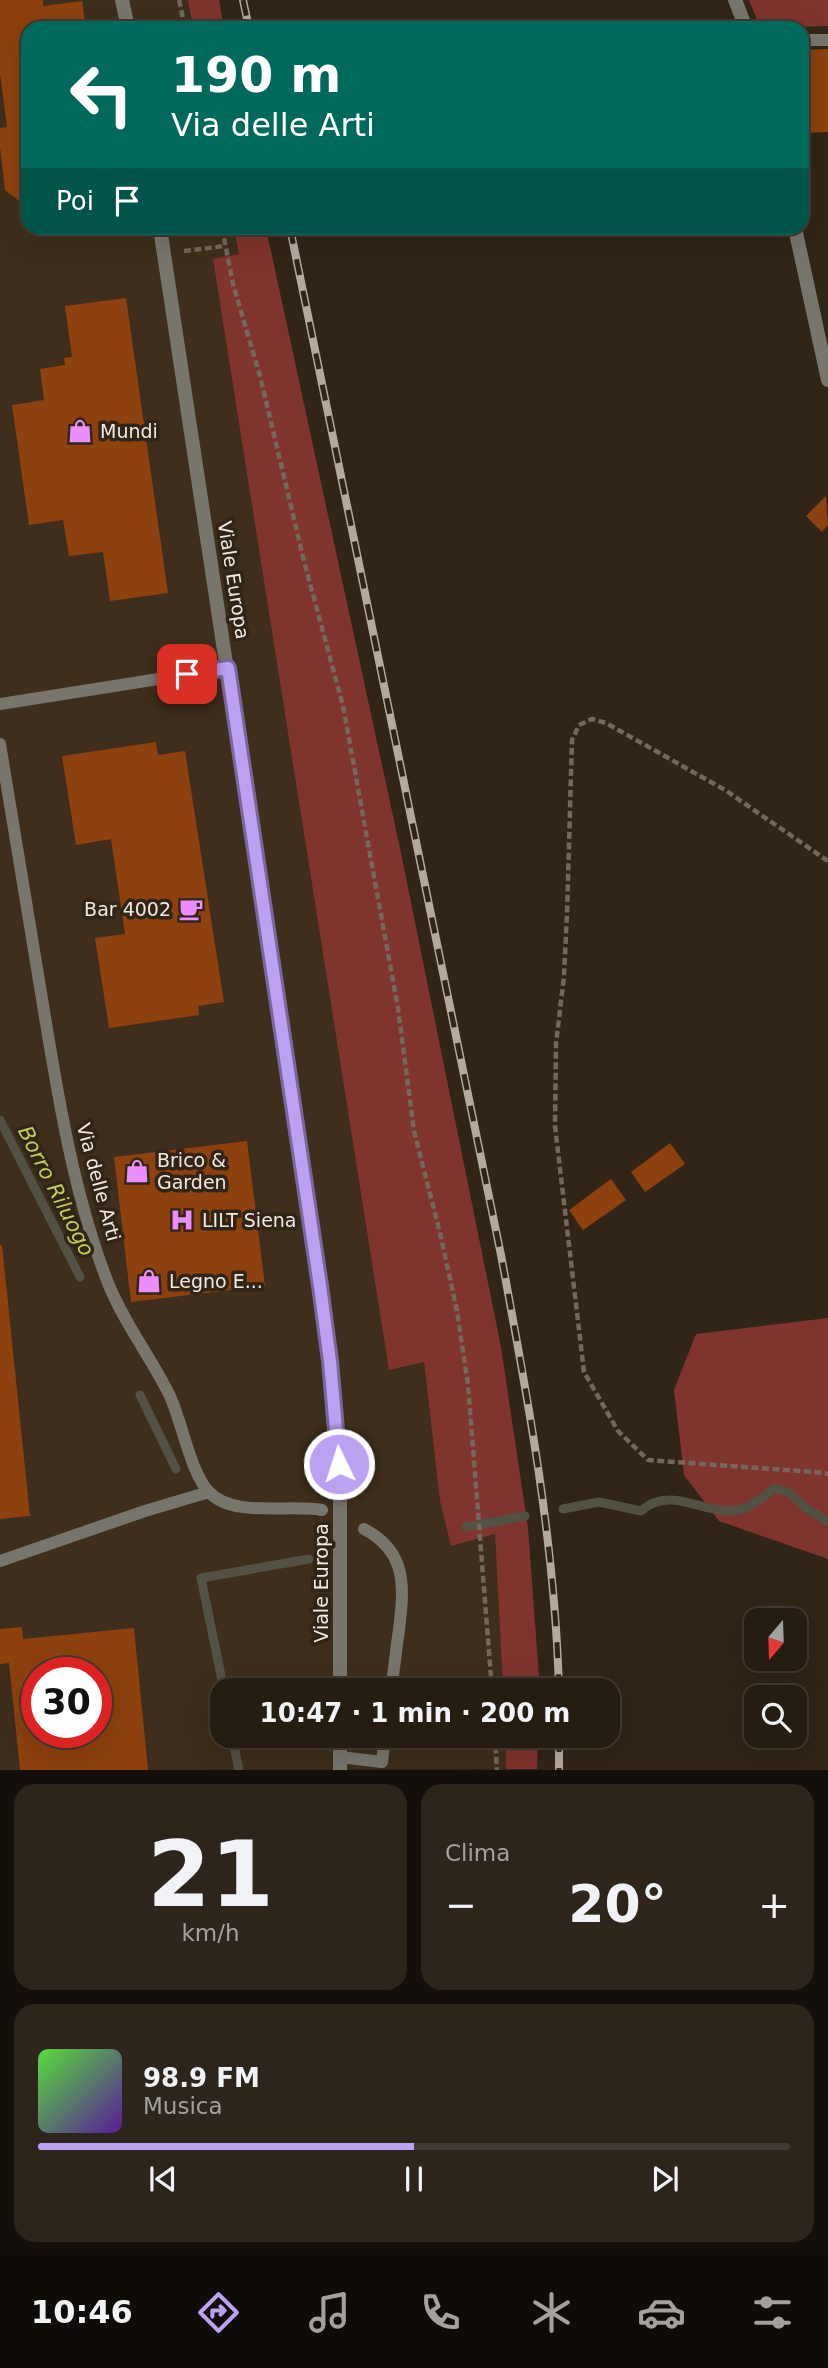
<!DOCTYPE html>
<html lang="it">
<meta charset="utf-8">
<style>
:root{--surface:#251c12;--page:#2d251b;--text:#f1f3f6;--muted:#a3a19f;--line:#423a32;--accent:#bca0f2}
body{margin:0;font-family:"DejaVu Sans",sans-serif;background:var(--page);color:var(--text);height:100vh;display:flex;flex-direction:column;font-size:26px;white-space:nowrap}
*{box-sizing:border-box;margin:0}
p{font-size:23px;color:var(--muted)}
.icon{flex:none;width:38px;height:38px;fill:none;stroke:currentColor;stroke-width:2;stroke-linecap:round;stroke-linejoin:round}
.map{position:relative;height:1770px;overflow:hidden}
.side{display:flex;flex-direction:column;gap:14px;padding:14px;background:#140f0a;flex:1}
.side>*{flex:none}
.banner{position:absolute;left:21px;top:21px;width:788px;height:214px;border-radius:21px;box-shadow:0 7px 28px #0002,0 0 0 2px var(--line);background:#00695c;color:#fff;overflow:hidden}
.needle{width:46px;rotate:199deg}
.controls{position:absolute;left:744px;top:1608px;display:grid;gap:14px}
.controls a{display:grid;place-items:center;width:63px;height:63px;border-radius:14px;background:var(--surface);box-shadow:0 7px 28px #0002,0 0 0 2px var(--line);font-size:35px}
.speed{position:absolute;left:21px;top:1657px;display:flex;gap:14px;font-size:35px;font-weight:700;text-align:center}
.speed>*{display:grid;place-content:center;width:91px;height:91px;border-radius:50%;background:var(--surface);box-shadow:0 7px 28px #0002,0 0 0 2px var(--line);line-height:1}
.speed .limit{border:10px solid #d22;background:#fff;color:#111}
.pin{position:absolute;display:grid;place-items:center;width:60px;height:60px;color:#fff;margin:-30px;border-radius:14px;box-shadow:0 4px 10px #0006}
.me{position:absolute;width:77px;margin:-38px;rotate:356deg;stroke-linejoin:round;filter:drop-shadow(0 0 5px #0008)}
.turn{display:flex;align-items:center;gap:24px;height:147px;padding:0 35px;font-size:32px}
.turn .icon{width:91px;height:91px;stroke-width:2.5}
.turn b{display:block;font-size:49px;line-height:60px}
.then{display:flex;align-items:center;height:66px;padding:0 35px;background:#0003;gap:14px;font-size:26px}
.big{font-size:52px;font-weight:700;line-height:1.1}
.side .widget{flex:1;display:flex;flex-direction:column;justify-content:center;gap:10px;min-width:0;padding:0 24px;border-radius:21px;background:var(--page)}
.side .dial{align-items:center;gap:0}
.dial b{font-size:91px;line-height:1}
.song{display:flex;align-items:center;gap:21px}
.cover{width:84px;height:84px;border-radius:10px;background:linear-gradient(135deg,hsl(110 70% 55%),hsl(270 70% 35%))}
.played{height:7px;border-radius:4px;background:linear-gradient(90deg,var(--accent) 50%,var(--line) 50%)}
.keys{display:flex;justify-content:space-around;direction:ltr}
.heat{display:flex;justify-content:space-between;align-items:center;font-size:38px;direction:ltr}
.side .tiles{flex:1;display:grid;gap:14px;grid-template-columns:1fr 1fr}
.widget:last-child{grid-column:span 2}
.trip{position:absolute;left:210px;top:1678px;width:410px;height:70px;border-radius:21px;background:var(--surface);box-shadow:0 7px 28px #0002,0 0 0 2px var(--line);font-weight:700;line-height:70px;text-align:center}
.dock{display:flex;height:112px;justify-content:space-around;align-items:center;background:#0f0b07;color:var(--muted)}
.dock .icon{width:49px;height:49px}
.dock .on{color:var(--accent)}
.dock b{font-size:32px;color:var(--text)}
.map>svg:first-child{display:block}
.built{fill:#3e2e1b;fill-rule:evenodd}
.green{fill:#80342e}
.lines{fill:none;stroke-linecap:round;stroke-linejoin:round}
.stream{stroke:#525144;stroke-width:9}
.building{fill:#8d410f;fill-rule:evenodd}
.path{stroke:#73685c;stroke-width:4.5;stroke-dasharray:7 3.5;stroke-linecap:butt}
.service{stroke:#78756d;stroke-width:12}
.minor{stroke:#78756d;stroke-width:14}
.rail-casing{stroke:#b3aa9f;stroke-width:8}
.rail{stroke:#312518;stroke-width:5;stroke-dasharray:16;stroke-linecap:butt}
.minor-bridge{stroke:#78756d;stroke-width:14}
.route-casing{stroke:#7a689d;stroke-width:18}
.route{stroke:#bca0f2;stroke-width:12}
.labels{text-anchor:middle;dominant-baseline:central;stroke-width:7;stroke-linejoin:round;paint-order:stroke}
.poi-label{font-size:19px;fill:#f2eae1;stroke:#312518;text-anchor:start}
.street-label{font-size:19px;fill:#f2eae1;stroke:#312518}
.water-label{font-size:21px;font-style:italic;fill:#c4cf52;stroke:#312518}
</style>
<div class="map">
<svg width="828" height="1770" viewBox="0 0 828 1770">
<rect width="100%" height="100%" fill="#312518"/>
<!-- built -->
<path class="built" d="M0 0H188L193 28H28V228H234L239 254 213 259 390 1370 424 1362 440 1501 451 1545 495 1534 503 1690H222V1736H506V1769L0 1770ZM37 1673H96V1732H37Z"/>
<!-- green -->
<path class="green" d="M188 0H219L224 28H193Z
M749 0H828V26L760 28Z
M234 228H266L401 853 501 1347 528 1528 540 1690H503L495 1534 451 1546 440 1501 424 1362 389 1370 213 259 239 254Z
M828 1318V1559L719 1521 684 1475 674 1390 696 1334Z
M506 1736H538L537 1769H506Z"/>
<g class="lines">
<!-- stream -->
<path class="stream" d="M0 1120 80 1277
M140 1395 176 1469
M563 1509 599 1502 641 1511C669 1486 700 1512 732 1511 749 1510 762 1497 775 1488L790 1493 807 1509 828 1521
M466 1527 525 1516
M224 1690 201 1578 309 1559
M232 1736 239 1770"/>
</g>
<!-- building -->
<path class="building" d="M0 0H43V6L82 1 86 28H28V208L5 190 0 147V128L7 127 0 74Z
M828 49V132L805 133 802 117V50Z
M126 298 168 593 110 601 103 552 69 556 63 520 29 525 12 405 44 400 40 369 65 365 64 358 72 357 65 306Z
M826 496 828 525 822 532 806 516Z
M156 742 158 755 185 751 224 1002 198 1006 199 1015 109 1028 95 938 125 934 111 839 76 845 62 756Z
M247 1141 265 1286 131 1302 114 1157Z
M670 1143 685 1164 645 1192 631 1172Z
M611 1179 626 1200 583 1230 569 1210Z
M0 1245H2L30 1516 0 1519Z
M22 1627 23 1639 134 1628 148 1770H20L9 1663 0 1664V1629ZM37 1673H96V1732H37Z"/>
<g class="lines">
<!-- path -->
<path class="path" d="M179 0 185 28
M222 228 233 284 260 376 304 561 343 706 398 1008 414 1131 440 1233 457 1311 468 1385 492 1690
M184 251 225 246
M828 861 725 790 606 723 592 719 579 725 572 740 567 914 564 976 556 1044 555 1126 584 1372 618 1431 648 1460 816 1472 828 1474
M495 1736 497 1770"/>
<!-- service -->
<path class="service" d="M802 40H828
M0 704 228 668
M0 744C14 831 29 918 43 1005 58 1097 74 1196 108 1283 124 1323 150 1356 169 1394 182 1421 190 1472 209 1492 233 1518 289 1504 322 1510
M364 1529C408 1552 404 1588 399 1630 396 1650 394 1670 391 1690
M0 1561 145 1511 209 1492
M340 1757 382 1762 385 1736"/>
<!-- minor -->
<path class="minor" d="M122 0 128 28
M735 0 746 28
M160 228 309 1211 330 1361 340 1482
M795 228 828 380
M340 1543V1690
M340 1770V1736"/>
<!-- rail casing -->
<g class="rail-casing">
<path id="rail" d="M243 0 249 28
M290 228 501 1255C528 1399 555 1543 559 1690
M559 1736V1770"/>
</g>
<!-- rail -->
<use href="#rail" class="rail"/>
<!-- minor-bridge -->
<path class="minor-bridge" d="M340 1482V1543"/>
</g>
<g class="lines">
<!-- route casing -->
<g class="route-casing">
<path id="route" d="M187 674 228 668 320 1286 330 1361 339 1464"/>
</g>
<!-- route -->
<use href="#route" class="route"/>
</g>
<!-- icons -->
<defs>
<g id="shop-bare" transform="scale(1.89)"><path d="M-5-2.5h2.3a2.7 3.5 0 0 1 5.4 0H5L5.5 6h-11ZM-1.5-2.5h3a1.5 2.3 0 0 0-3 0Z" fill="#eb8dfc" stroke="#312518" stroke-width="2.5" paint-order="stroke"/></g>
<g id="cafe-bare" transform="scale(1.89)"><path d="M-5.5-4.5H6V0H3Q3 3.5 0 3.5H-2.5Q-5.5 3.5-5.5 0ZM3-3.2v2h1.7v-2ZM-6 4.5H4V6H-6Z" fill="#eb8dfc" stroke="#312518" stroke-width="2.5" paint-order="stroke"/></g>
<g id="hospital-bare" transform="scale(1.89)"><path d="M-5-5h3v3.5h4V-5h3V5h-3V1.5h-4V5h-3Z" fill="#eb8dfc" stroke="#312518" stroke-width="2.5" paint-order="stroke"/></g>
</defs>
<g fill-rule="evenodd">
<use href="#shop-bare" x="80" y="431"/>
<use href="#cafe-bare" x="191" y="909"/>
<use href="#shop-bare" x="137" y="1171"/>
<use href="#hospital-bare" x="182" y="1220"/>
<use href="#shop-bare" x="149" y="1281"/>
</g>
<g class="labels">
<!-- poi labels -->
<g class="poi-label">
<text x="100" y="431">Mundi</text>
<text x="171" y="909" text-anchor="end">Bar 4002</text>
<text x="157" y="1160">Brico &amp;<tspan x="157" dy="22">Garden</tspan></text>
<text x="202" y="1220">LILT Siena</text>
<text x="169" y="1281">Legno E...</text>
</g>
<!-- street labels -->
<g class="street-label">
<text transform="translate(234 580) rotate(81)">Viale Europa</text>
<text transform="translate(99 1182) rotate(75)">Via delle Arti</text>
<text transform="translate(321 1583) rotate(-90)">Viale Europa</text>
</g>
<!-- water labels -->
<g class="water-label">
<text transform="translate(56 1191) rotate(63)">Borro Riluogo</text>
</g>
</g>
</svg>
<div class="controls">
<a><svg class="needle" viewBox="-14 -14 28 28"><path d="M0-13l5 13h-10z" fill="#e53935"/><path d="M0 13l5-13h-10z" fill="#a3a19f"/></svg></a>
<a><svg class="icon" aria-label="search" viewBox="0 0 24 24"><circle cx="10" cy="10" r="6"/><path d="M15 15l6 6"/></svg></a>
</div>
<div class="speed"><div class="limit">30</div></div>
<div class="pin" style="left:187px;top:674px;background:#d93025"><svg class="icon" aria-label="arrive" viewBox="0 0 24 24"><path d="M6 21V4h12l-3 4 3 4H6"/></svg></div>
<svg class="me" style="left:339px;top:1464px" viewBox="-20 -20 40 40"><circle r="17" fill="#bca0f2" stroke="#fff" stroke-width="3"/><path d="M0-11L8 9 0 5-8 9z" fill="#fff"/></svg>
<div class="trip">10:47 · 1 min · 200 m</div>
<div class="banner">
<div class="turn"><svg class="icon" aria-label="left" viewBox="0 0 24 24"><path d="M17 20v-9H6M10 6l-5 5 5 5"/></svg><div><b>190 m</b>Via delle Arti</div></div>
<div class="then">Poi<svg class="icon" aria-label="arrive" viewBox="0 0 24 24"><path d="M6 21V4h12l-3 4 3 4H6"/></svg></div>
</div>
</div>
<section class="side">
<div class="tiles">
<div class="widget dial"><b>21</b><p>km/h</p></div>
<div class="widget"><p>Clima</p>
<div class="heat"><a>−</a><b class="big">20°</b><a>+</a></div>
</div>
<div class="widget">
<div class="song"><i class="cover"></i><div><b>98.9 FM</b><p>Musica</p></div></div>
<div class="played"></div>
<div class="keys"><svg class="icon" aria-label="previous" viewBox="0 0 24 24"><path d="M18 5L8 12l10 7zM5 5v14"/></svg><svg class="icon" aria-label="pause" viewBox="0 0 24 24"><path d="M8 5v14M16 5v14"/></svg><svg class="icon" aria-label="next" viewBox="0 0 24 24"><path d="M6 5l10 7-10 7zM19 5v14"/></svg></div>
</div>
</div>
</section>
<nav class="dock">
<b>10:46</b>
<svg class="icon on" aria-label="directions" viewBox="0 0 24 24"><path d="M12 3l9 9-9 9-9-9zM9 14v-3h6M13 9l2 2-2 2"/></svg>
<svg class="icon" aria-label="music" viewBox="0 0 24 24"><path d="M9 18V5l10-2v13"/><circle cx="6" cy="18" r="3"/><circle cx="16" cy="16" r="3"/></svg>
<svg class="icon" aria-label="phone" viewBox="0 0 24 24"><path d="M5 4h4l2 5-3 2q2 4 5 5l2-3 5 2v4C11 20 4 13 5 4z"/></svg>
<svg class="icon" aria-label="climate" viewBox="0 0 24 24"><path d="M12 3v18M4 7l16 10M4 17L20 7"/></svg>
<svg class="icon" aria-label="car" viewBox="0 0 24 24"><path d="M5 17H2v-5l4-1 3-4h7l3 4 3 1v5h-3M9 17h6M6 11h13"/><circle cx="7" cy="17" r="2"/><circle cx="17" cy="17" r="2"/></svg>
<svg class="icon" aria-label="filters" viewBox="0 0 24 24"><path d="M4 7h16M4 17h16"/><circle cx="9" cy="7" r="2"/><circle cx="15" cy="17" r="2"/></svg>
</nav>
